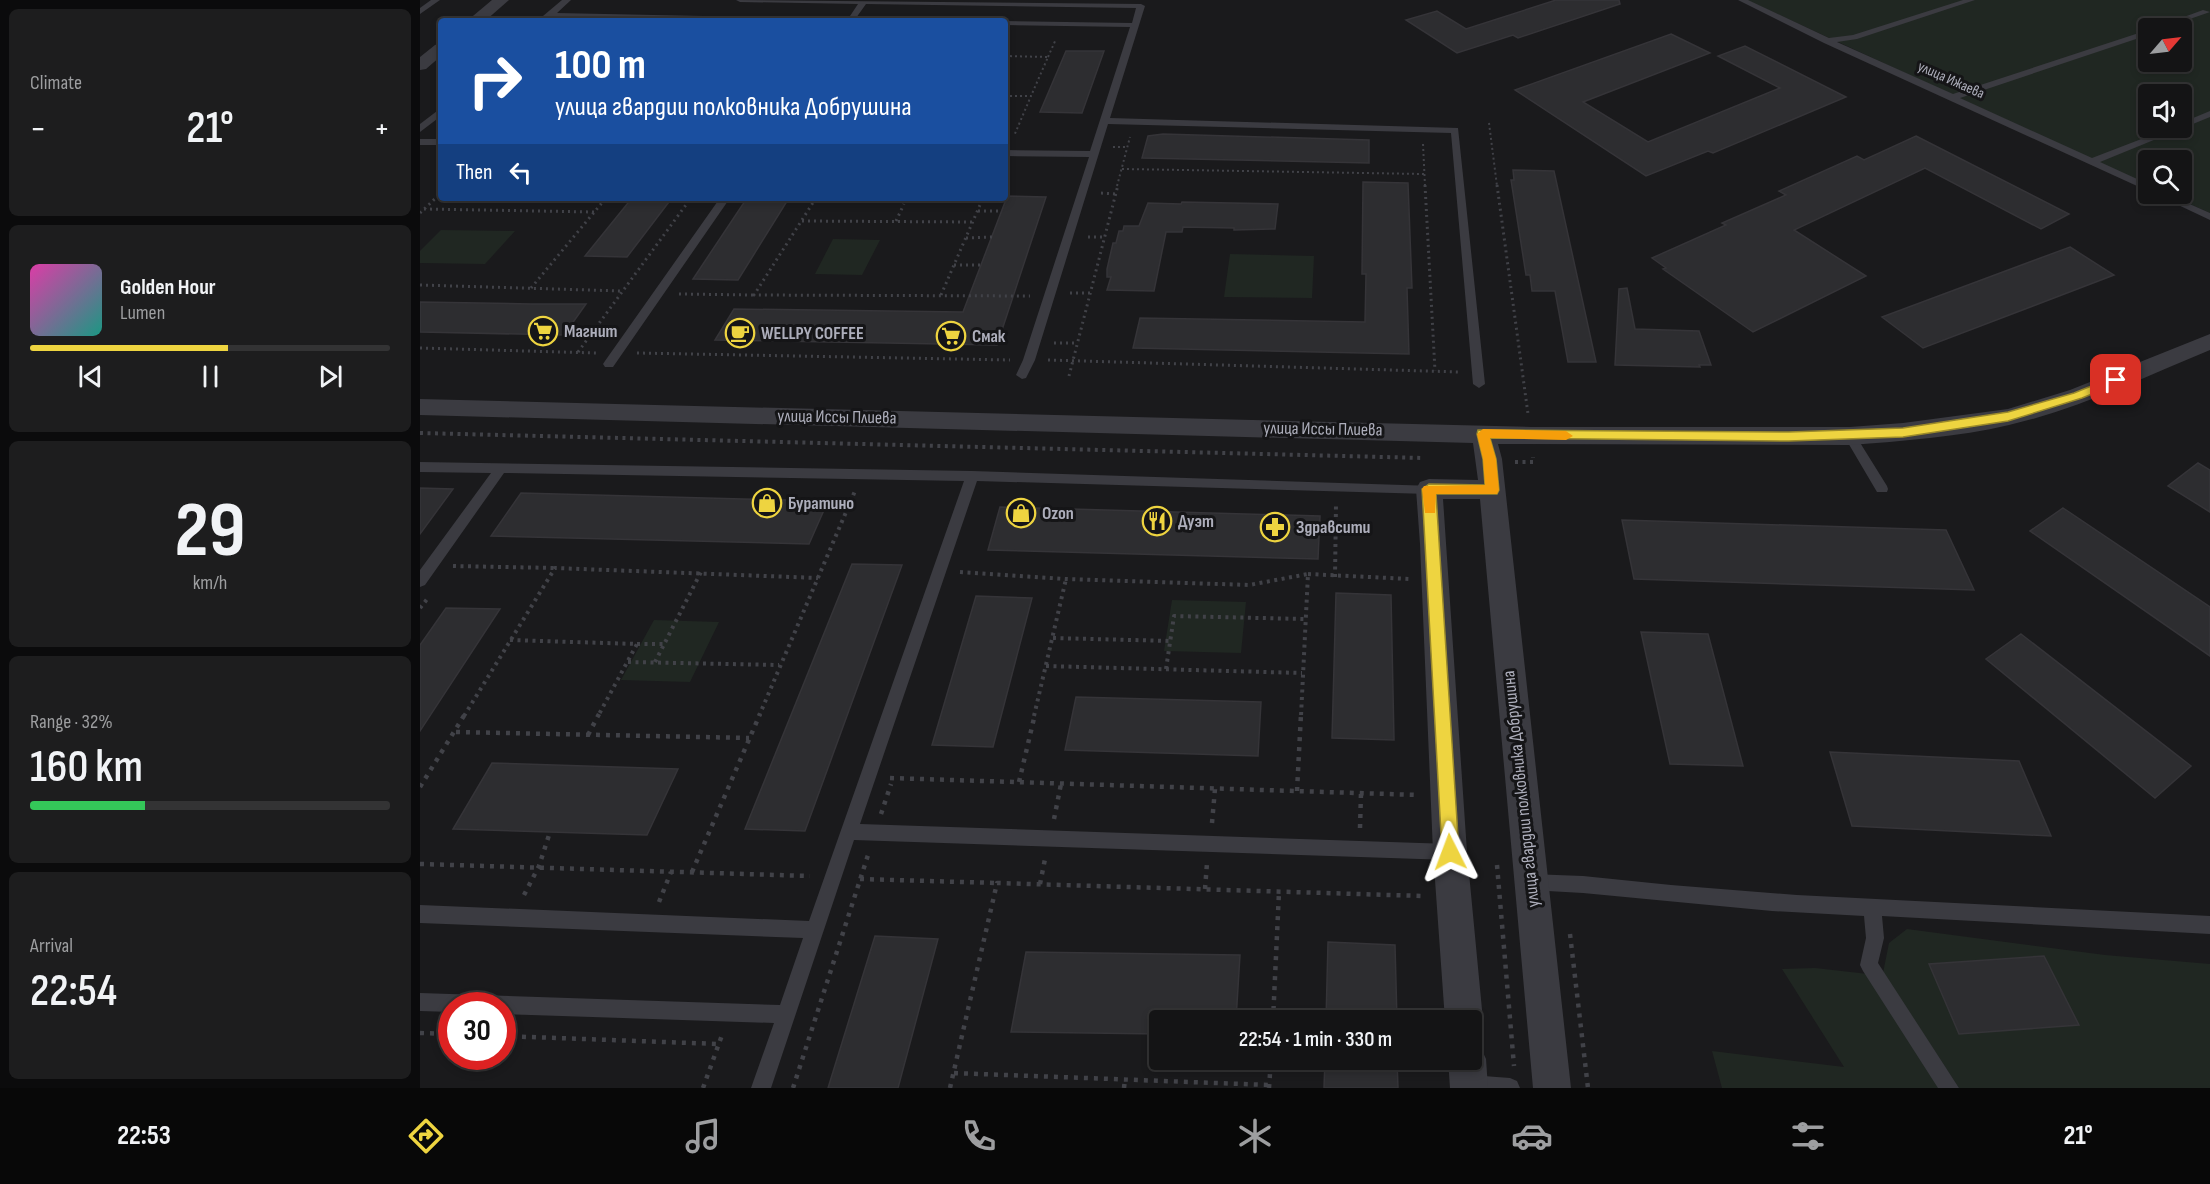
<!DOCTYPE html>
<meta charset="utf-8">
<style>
:root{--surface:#141415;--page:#1d1d1e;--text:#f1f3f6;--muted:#9d9ea0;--line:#333334;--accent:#eed440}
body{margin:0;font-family:"Sofia Sans Condensed",sans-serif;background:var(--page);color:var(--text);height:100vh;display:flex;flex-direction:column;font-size:22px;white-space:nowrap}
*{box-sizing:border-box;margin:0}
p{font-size:20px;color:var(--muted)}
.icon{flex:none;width:33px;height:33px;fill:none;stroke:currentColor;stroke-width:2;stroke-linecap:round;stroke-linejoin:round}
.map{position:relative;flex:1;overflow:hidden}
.details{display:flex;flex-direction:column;gap:9px;padding:9px;background:#0b0b0c;width:420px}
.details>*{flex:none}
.guide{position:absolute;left:18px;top:18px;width:570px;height:183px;border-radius:6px;box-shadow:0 3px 9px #0003,0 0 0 2px var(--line);background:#1a4fa0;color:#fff;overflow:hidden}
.needle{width:39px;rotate:62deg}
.tools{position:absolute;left:1718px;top:18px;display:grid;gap:12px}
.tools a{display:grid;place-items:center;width:54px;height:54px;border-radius:6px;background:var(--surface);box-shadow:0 3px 9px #0003,0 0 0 2px var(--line);font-size:30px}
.speed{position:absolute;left:18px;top:992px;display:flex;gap:12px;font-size:30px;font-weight:700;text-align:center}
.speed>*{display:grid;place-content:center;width:78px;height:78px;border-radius:50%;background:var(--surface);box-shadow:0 3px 9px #0003,0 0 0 2px var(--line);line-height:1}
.speed .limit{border:9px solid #d22;background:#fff;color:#111}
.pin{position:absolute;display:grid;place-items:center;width:51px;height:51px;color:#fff;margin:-26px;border-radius:12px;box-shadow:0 3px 9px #0006}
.me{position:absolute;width:66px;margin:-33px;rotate:357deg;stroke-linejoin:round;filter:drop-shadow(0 0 4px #0008)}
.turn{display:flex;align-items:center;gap:21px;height:126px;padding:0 18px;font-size:27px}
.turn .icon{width:78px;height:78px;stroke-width:2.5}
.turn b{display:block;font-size:42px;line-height:51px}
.then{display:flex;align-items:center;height:57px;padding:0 18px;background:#0003;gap:12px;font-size:22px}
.big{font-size:45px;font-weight:600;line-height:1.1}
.details .tile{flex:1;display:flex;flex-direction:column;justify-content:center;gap:9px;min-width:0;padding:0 21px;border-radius:9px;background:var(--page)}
.details .dial{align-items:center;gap:0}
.dial b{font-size:78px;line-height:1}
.song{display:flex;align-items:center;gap:18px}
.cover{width:72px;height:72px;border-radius:9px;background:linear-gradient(135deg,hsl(320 70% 55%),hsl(170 70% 35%))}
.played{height:6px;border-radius:3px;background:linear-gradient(90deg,var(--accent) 55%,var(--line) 55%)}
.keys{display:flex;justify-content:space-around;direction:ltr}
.heat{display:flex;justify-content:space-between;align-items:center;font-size:33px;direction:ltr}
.charge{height:9px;border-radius:4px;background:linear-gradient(90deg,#34c759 32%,var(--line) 0)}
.trip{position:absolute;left:729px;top:1010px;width:333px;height:60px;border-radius:6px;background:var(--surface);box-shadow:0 3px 9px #0003,0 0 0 2px var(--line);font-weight:600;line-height:60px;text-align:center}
.tabs{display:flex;height:96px;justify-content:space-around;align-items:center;background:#080808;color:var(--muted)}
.tabs .icon{width:42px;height:42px}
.tabs .current{color:var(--accent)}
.tabs b{font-size:27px;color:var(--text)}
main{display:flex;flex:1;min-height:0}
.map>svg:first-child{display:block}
.green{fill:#202722;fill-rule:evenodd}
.building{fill:#2d2d30;stroke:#353438;stroke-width:1.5}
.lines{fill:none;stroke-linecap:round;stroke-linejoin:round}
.path-far3{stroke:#414248;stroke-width:2;stroke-dasharray:2 3;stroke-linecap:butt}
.path-far2{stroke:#414248;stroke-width:3;stroke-dasharray:2 4;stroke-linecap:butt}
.path-far1{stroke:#414248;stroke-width:4;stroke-dasharray:3 4.5;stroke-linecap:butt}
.path{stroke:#414248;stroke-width:4.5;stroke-dasharray:4 6;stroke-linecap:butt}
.lane{fill:#3b3b41;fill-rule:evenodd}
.street{fill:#3b3b41;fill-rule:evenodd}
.route{fill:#eed440;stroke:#9b8a2a;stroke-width:1.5}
.slow{fill:#f59e0b}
.labels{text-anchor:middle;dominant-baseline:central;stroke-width:6;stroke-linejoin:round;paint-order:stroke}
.far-street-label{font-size:15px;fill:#adaebb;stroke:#151517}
.poi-label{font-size:18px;font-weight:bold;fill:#adaebb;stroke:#151517;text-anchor:start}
.street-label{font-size:18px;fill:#adaebb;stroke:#151517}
</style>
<main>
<section class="details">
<div class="tile"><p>Climate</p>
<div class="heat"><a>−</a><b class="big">21°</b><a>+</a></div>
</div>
<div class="tile">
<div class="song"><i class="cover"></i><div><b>Golden Hour</b><p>Lumen</p></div></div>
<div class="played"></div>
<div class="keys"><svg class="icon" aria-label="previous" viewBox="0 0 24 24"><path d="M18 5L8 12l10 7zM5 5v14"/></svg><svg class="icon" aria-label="pause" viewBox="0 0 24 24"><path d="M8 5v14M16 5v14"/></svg><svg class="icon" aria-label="next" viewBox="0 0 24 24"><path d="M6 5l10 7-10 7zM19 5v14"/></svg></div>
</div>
<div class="tile dial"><b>29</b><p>km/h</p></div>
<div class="tile"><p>Range · 32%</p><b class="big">160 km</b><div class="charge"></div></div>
<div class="tile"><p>Arrival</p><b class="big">22:54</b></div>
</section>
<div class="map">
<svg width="1790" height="1088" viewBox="0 0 1790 1088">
<rect width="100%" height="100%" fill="#1a1a1c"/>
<!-- green -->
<path class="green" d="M1327 0H1790V213L1747 194H1761V160H1728V185ZM1728 28H1761V62H1728ZM1728 94H1761V128H1728Z
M21 230 95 231 65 264 0 263V251Z
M413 239 460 240 442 275 395 274Z
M810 254 894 256 892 298 804 297Z
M752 600 826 602 821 653 744 651Z
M234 620 299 622 270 682 201 680Z
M1487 929 1685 955 1790 964V1088H1539L1463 973 1469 943Z
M1395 968 1448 974 1523 1088H1302L1292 1051 1424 1067 1362 969Z"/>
<!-- building -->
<path class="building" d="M1136 0H1199L1200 4 1098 38 1093 35 1037 53 986 20 1017 11 1046 29Z
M1251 34 1290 53 1163 102 1228 142 1360 88 1298 56 1325 46 1426 97 1293 153 1288 151 1226 176 1095 90Z
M646 51H684L662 113 620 112Z
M743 134 949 140V163L722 158 728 136Z
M1496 136 1649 214 1621 229 1505 168 1374 230 1446 276 1333 332 1243 269 1246 268 1232 258 1306 225 1302 223 1366 195 1359 191 1437 156 1444 160Z
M1093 170 1134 171 1176 362H1148L1135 291H1112L1110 275H1106L1091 180H1094Z
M943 182 988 183 992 288H987L989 354 713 348 720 318 945 322 946 274H942Z
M585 196 626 197 577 345 295 340 314 309 543 312 585 202Z
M212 198H252L207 257 165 256Z
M327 198H369L318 280 273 279Z
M762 202 858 204 855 229 814 230V228L763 227 762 232H746L734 291 687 290 691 277H687V269L693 243H696L699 231H703L704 226H719L728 203 761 204Z
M1650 247 1694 275 1503 348 1462 317Z
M1207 288 1215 329 1279 331 1291 365H1279L1280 367 1195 365 1199 289Z
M0 302 111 304H166L144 335 0 332Z
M1778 463 1790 470V512L1748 486Z
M0 488 33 489 0 534Z
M101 493 323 499 408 501 389 544 71 536Z
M580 507 900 516 898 559 568 550Z
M1643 508 1790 607V656L1610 531Z
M1202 520 1526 530 1554 590 1214 579Z
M432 564 482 565 385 831 325 829Z
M916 593 971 595 974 740 912 738Z
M556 596 612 598 573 747 512 745Z
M26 608 80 609 0 731V645Z
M1221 632 1288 634 1323 766 1250 764Z
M1601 634 1771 766 1735 798 1566 659Z
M656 697 841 702 838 756 645 750Z
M1410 752 1599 761 1631 836 1432 826Z
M72 763 258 769 227 835 33 829Z
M455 936 518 939 478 1088H408Z
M908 942 975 945 977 1020H906Z
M606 952 820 955 816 1020H740V1034L591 1032Z
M1624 956 1659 1025 1539 1034 1509 964Z
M905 1059H977L978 1088H904Z"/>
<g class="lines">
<!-- path-far3 -->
<path class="path-far3" d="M585 56 628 57 611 96
M628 57 636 39
M585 96H611L594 136
M1069 123 1077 186
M1003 144 1005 186
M693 147H707
M702 169 1004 174
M697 186 710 137"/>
<!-- path-far2 -->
<path class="path-far2" d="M1005 185 1015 371
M1077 185 1108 414
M681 193 695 194
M396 198 334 295 610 296
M4 209 175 212
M558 211H581
M0 213 21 193
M382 221 554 222
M476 221 484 204
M668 237H685
M546 238 572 237
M534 265H561
M0 285 202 291
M111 288 186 198
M650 293H670
M259 294 334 295
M521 295 563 198
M634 343H657
M0 348 176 353
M158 352 271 198
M217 353 590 360
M628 360 1040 372
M649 376 698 185"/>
<!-- path-far1 -->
<path class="path-far1" d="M0 433 1004 458
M1095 462H1113V457
M33 566 135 568
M540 572 646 579 829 585 888 574 881 716
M888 574 989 579
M915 577 916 504
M0 608 8 598
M633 638 751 641
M90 640 217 644 178 716
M217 644H244
M208 662 359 665
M235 662 281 572
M626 666 882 673
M746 669 754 616 884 619
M44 716 135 568 398 578
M339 716 435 491
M614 716 646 579"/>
<!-- path -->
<path class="path" d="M36 732 329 738
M168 735 179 714
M470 778 999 795
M599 782 615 714
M0 787 45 714
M877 791 881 714
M461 814 471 784
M634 819 641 784
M792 823 795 789
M940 828 941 793
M0 864 390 876
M1077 865 1094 1066
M272 872 340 714
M440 879 577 883
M620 884 625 859
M785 889 787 863
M104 895 119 866 130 832
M239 902 251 872
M1150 934 1168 1088
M853 1020 859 892
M0 1033 32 1034
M82 1036 299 1044
M534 1073 849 1085
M283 1088 302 1035
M373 1088 449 852
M530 1088 577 883 1003 896
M704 1088 705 1079
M849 1088 851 1059"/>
<!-- lane -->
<path class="lane" d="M11 0H20L0 14V8Z
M142 0H151L137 13 428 19 438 4 320 2 316 0 721 4 725 6 690 118 1038 128 1065 384 1059 388 1053 384 1031 133 688 124 615 360 606 378 602 379 596 375 603 360 669 157 585 156V150L670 151 710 27 585 25 584 21 712 23 716 8 446 4 436 18 488 19 492 21H313L131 17 123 20V16Z
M1318 0H1328L1409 38 1433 35 1543 0H1555L1437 39 1417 42 1533 94 1728 30V35L1540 98 1672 158 1750 128H1761V123L1790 111V117L1680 162 1728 184V191L1404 43Z
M1783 10 1790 12 1744 28H1734Z
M21 108V116L0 132V124Z
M0 139H21V145H0Z
M1735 194H1747L1790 213V220Z
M300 198H310L193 367H185L183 364 185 361Z
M1430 432 1434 433 1467 486 1468 489 1467 492H1457L1424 436Z
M0 462 552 471 1014 486 1015 489 1014 492 1009 494 557 481 440 824 1030 844 1036 846 1038 852 1036 858 1030 860 434 840 351 1088H331L354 1023 82 1014V1005H32V1012L0 1011V993L360 1005 383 938 0 923V905L389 921 544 481 84 473 5 585 0 587V570L71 473 0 472Z
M1110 874 1163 876 1251 885 1377 895 1790 916V934L1462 916 1464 938 1458 963 1539 1088H1518L1443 971 1440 965 1446 938 1444 916 1352 911 1163 893 1110 890 1104 888 1101 882 1104 876Z
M1050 1075 1090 1078 1097 1081 1100 1088H1042L1040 1085 1043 1078Z"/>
<!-- street -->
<path class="street" d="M72 0H89L65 21H47Z
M21 43V56L6 69 0 70V57L15 45Z
M1790 334V350C1724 377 1659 409 1589 425 1538 437 1482 441 1430 445L1078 444 1082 459 1151 1088H1113L1060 499H1023L1047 852 1063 1020 1057 1033 1052 1036V1020H1025L1013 852 1000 544 996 489 1000 482 1009 479 1058 480 1053 443 0 415V399L1112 427H1430L1483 423 1588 409 1650 390Z
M1052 1042 1060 1046 1066 1059 1068 1088H1030L1028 1059H1052Z"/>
</g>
<!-- route -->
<path class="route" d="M1696 376 1702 380 1700 383 1662 398 1588 421 1483 437 1369 441 1070 438 1076 459 1079 490 1077 494H1016L1039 852 1036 858 1030 860 1024 858 1022 852 1002 489 1009 484 1065 485 1063 459 1057 434 1058 430 1369 432 1483 428 1588 412 1654 393Z"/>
<!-- slow -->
<path class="slow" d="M1063 429 1146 431 1153 436 1146 440 1070 438 1076 459 1079 490 1077 494H1016L1015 513H1005L1002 489 1004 486 1065 485 1063 459 1057 434Z"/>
<!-- icons -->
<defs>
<g id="supermarket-ring" transform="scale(1.5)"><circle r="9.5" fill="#151517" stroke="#eed440" stroke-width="1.5"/><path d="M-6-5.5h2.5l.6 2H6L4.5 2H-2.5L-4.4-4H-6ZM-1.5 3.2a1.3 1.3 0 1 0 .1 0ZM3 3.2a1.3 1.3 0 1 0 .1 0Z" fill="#eed440"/></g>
<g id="cafe-ring" transform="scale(1.5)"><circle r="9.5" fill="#151517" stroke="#eed440" stroke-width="1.5"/><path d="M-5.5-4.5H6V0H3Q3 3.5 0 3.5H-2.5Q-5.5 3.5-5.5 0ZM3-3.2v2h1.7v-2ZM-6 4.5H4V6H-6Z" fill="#eed440"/></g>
<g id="shop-ring" transform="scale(1.5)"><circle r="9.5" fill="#151517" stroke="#eed440" stroke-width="1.5"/><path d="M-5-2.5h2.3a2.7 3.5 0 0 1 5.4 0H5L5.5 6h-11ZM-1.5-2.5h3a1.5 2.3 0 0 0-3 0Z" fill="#eed440"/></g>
<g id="restaurant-ring" transform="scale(1.5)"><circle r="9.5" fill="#151517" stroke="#eed440" stroke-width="1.5"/><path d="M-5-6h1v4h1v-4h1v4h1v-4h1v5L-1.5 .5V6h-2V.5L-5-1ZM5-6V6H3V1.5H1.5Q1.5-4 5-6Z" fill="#eed440"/></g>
<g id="pharmacy-ring" transform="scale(1.5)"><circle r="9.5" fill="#151517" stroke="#eed440" stroke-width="1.5"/><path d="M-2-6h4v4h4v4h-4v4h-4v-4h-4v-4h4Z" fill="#eed440"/></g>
</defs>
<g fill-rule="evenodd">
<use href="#supermarket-ring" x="123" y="331"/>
<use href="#cafe-ring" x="320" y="333"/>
<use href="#supermarket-ring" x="531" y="336"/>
<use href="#shop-ring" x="347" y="503"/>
<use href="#shop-ring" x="601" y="513"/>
<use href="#restaurant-ring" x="737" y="521"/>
<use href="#pharmacy-ring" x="855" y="527"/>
</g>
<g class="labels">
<!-- far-street labels -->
<g class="far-street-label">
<text transform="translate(1531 80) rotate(24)">улица Ижаева</text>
</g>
<!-- poi labels -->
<g class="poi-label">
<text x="144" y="331">Магнит</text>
<text x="341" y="333">WELLPY COFFEE</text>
<text x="552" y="336">Смак</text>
<text x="368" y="503">Буратино</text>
<text x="622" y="513">Ozon</text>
<text x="758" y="521">Дуэт</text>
<text x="876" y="527">Здравсити</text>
</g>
<!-- street labels -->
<g class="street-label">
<text transform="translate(417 417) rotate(1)">улица Иссы Плиева</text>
<text transform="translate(903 429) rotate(1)">улица Иссы Плиева</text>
<text transform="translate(1101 789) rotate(-96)">улица гвардии полковника Добрушина</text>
</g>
</g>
</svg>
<div class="tools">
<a><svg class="needle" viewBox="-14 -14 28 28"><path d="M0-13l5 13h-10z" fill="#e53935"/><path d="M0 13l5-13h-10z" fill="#9d9ea0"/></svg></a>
<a><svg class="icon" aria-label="sound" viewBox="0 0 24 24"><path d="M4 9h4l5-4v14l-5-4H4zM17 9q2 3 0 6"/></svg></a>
<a><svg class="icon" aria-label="search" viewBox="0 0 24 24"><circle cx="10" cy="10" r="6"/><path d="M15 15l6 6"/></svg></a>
</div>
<div class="speed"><div class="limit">30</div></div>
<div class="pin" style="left:1696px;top:380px;background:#d93025"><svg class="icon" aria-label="arrive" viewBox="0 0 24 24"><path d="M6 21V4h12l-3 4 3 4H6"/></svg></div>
<svg class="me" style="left:1030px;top:852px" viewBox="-20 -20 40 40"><path d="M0-17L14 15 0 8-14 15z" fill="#eed440" stroke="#fff" stroke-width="4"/></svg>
<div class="trip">22:54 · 1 min · 330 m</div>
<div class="guide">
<div class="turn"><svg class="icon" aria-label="right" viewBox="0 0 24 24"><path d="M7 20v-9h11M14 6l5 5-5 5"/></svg><div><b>100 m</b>улица гвардии полковника Добрушина</div></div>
<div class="then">Then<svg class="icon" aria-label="left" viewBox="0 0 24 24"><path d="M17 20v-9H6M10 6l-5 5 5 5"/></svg></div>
</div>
</div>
</main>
<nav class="tabs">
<b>22:53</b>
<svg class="icon current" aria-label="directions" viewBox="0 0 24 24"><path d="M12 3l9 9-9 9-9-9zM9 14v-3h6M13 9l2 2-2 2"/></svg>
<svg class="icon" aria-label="music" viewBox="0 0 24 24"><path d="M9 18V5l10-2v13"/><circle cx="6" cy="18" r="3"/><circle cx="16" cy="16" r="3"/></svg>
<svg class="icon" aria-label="phone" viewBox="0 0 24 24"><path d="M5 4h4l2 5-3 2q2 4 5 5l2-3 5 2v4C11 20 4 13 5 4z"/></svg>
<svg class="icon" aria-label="climate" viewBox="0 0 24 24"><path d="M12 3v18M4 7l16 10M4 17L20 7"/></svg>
<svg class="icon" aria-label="car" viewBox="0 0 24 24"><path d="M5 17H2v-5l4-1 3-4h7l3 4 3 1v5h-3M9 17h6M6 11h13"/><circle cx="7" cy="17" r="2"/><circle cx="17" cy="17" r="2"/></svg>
<svg class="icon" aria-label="filters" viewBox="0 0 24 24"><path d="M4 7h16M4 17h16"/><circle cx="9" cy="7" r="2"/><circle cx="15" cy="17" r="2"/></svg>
<b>21°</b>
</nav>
